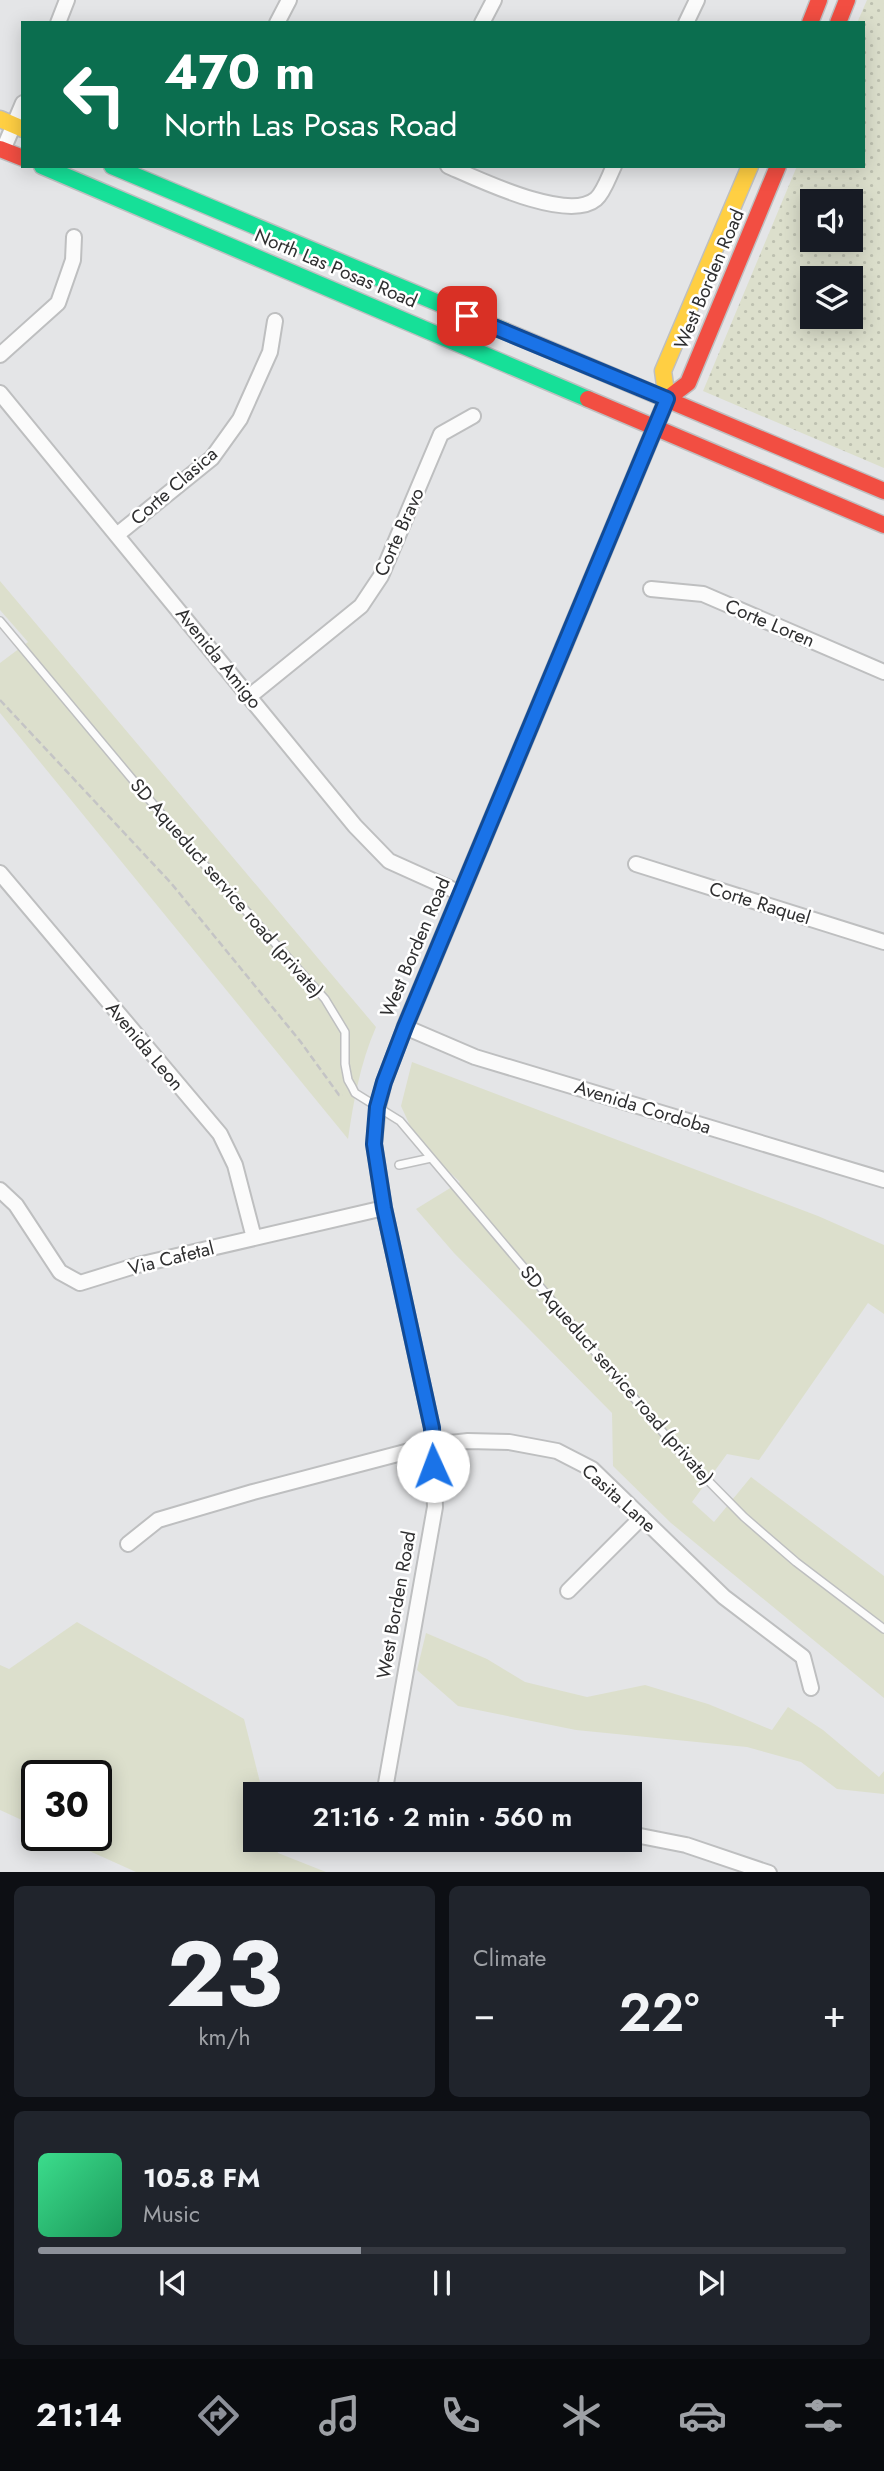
<!DOCTYPE html>
<meta charset="utf-8">
<style>
:root{--surface:#171b24;--page:#20242c;--text:#f1f3f6;--muted:#9ea1a6;--line:#363941;--accent:#8c9099}
body{margin:0;font-family:Jost,sans-serif;background:var(--page);color:var(--text);height:100vh;display:flex;flex-direction:column;font-size:26px;white-space:nowrap}
*{box-sizing:border-box;margin:0}
p{font-size:23px;color:var(--muted)}
.icon{flex:none;width:38px;height:38px;fill:none;stroke:currentColor;stroke-width:2;stroke-linecap:round;stroke-linejoin:round}
.map{position:relative;height:1872px;overflow:hidden}
.details{display:flex;flex-direction:column;gap:14px;padding:14px;background:#0d0f14;flex:1}
.details>*{flex:none}
.guide{position:absolute;left:21px;top:21px;width:844px;height:147px;border-radius:0px;box-shadow:0 4px 18px #0003;background:#0b6e4f;color:#fff;overflow:hidden}
.controls{position:absolute;left:800px;top:189px;display:grid;gap:14px}
.controls a{display:grid;place-items:center;width:63px;height:63px;border-radius:0px;background:var(--surface);box-shadow:0 4px 18px #0003;font-size:35px}
.speed{position:absolute;left:21px;top:1760px;display:flex;gap:14px;font-size:35px;font-weight:700;text-align:center}
.speed>*{display:grid;place-content:center;width:91px;height:91px;border-radius:50%;background:var(--surface);box-shadow:0 4px 18px #0003;line-height:1}
.speed .limit{border:4px solid #111;border-radius:10px;background:#fff;color:#111}
.pin{position:absolute;display:grid;place-items:center;width:60px;height:60px;color:#fff;margin:-30px;border-radius:14px;box-shadow:0 4px 10px #0006}
.me{position:absolute;width:77px;margin:-38px;rotate:358deg;stroke-linejoin:round;filter:drop-shadow(0 0 5px #0008)}
.turn{display:flex;align-items:center;gap:24px;height:147px;padding:0 28px;font-size:32px}
.turn .icon{width:91px;height:91px;stroke-width:2.5}
.turn b{display:block;font-size:49px;line-height:60px}
.big{font-size:52px;font-weight:600;line-height:1.1}
.details .widget{flex:1;display:flex;flex-direction:column;justify-content:center;gap:10px;min-width:0;padding:0 24px;border-radius:10px;background:var(--page)}
.details .dial{align-items:center;gap:0}
.dial b{font-size:91px;line-height:1}
.song{display:flex;align-items:center;gap:21px}
.cover{width:84px;height:84px;border-radius:10px;background:linear-gradient(135deg,hsl(150 70% 55%),hsl(150 70% 35%))}
.played{height:7px;border-radius:4px;background:linear-gradient(90deg,var(--accent) 40%,var(--line) 40%)}
.keys{display:flex;justify-content:space-around;direction:ltr}
.heat{display:flex;justify-content:space-between;align-items:center;font-size:38px;direction:ltr}
.details .tiles{flex:1;display:grid;gap:14px;grid-template-columns:1fr 1fr}
.widget:last-child{grid-column:span 2}
.trip{position:absolute;left:243px;top:1782px;width:399px;height:70px;border-radius:0px;background:var(--surface);box-shadow:0 4px 18px #0003;font-weight:600;line-height:70px;text-align:center}
.tabs{display:flex;height:112px;justify-content:space-around;align-items:center;background:#090b0e;color:var(--muted)}
.tabs .icon{width:49px;height:49px}
.tabs .active{color:var(--accent)}
.tabs b{font-size:32px;color:var(--text)}
.map>svg:first-child{display:block}
.green{fill:#dcdfcc}
.park{fill:url(#park-dots);fill-rule:evenodd}
.lines{fill:none;stroke-linecap:round;stroke-linejoin:round}
.lane-casing{stroke:#bebfc0;stroke-width:10}
.street-casing{stroke:#bebfc0;stroke-width:18}
.fast-casing{stroke:#bebfc0;stroke-width:19}
.slow-casing{stroke:#bebfc0;stroke-width:19}
.jam-casing{stroke:#bebfc0;stroke-width:19}
.path{stroke:#c4c4c5;stroke-width:2.5;stroke-dasharray:7 3.5;stroke-linecap:butt}
.lane{stroke:#fbfbfb;stroke-width:7}
.street{stroke:#fbfbfb;stroke-width:14}
.fast{stroke:#16e098;stroke-width:16}
.slow{stroke:#ffcf43;stroke-width:16}
.jam{stroke:#f24e42;stroke-width:16}
.route-casing{stroke:#114b97;stroke-width:18}
.route{stroke:#1a73e8;stroke-width:12}
.labels{text-anchor:middle;dominant-baseline:central;stroke-width:5;stroke-linejoin:round;paint-order:stroke}
.street-label{font-size:19px;fill:#2f2f30;stroke:#fff}
</style>
<div class="map">
<svg width="884" height="1873" viewBox="0 0 884 1873">
<defs>
<pattern id="park-dots" width="8" height="8" patternUnits="userSpaceOnUse" patternTransform="scale(1.75)"><rect width="8" height="8" fill="#dcdfcc"/><path d="M2 2h.1M6 6h.1" fill="none" stroke="#bdc0b0" stroke-width="1.8" stroke-linecap="round"/></pattern>
</defs>
<rect width="100%" height="100%" fill="#e4e5e7"/>
<!-- green -->
<path class="green" d="M0 581 376 1027C360 1064 354 1099 348 1139L0 713V663L28 642 0 610Z
M412 1062 818 1216 884 1245V1314L868 1303 759 1460 727 1454 692 1502 714 1522 751 1477 884 1576V1698L671 1523 613 1466 612 1413 454 1253 416 1209 460 1182 417 1141 401 1106Z
M77 1622 244 1719 263 1794H256V1839H274L278 1853 326 1872H136L56 1836H96V1776H37V1827L0 1810V1665L9 1669Z
M426 1633 487 1659 525 1682 587 1697 645 1685 708 1704 772 1730 788 1707 823 1730 879 1777 884 1771V1794L837 1789 801 1762 747 1747 576 1730 458 1706 417 1670Z"/>
<!-- park -->
<path class="park" d="M867 0H884V468L703 391 797 166H863V23H857ZM812 201H850V240H812ZM812 278H850V317H812Z"/>
<g class="lines">
<!-- lane casing -->
<g class="lane-casing">
<path id="lane" d="M0 621 194 853 325 999 345 1032V1064L348 1080 352 1087 355 1093 400 1121 678 1450 744 1517 796 1562 884 1629
M399 1165 431 1158"/>
</g>
<!-- street casing -->
<g class="street-casing">
<path id="street" d="M58 23 67 0
M277 23 289 0
M482 23 494 0
M686 23 697 0
M3 150 23 103
M448 166C478 179 568 223 596 199 604 192 609 176 614 166
M0 355 58 303 73 260 74 237
M0 393 355 826 389 861 460 893
M118 534 212 458 240 419 270 352 275 321
M651 589 703 594 884 672
M250 696 361 606 381 576 441 434 473 416
M636 864 884 942
M0 873 220 1134 235 1165 254 1238
M0 1190 16 1205 60 1272 80 1283 138 1265 384 1208
M128 1544 158 1520 253 1492 432 1445 468 1441 509 1442 557 1451 592 1469 724 1597 803 1657 811 1688
M568 1591 642 1517
M401 1794 385 1789 435 1507 432 1428 384 1208 374 1144 378 1107 384 1082 405 1027 475 1057 884 1180
M630 1834 686 1845 769 1873"/>
</g>
<!-- fast casing -->
<g class="fast-casing">
<path id="fast" d="M42 166 588 399
M112 166 505 331
M405 1027 564 646"/>
</g>
<!-- slow casing -->
<g class="slow-casing">
<path id="slow" d="M0 119 23 129
M667 399 663 371 750 166"/>
</g>
<!-- jam casing -->
<g class="jam-casing">
<path id="jam" d="M810 23 819 0
M838 23 847 0
M0 149 23 158
M505 331 884 491
M588 399 884 525
M564 646 667 399 688 383 778 166"/>
</g>
<!-- path -->
<path class="path" d="M0 700 171 883 300 1041 339 1095H343"/>
<!-- lane -->
<use href="#lane" class="lane"/>
<!-- street -->
<use href="#street" class="street"/>
<!-- fast -->
<use href="#fast" class="fast"/>
<!-- slow -->
<use href="#slow" class="slow"/>
<!-- jam -->
<use href="#jam" class="jam"/>
</g>
<g class="lines">
<!-- route casing -->
<g class="route-casing">
<path id="route" d="M433 1466 432 1428 384 1208 374 1144 377 1107 384 1082 405 1027 667 399 467 316"/>
</g>
<!-- route -->
<use href="#route" class="route"/>
</g>
<g class="labels">
<!-- street labels -->
<g class="street-label">
<text transform="translate(336 268) rotate(23)">North Las Posas Road</text>
<text transform="translate(709 279) rotate(-67)">West Borden Road</text>
<text transform="translate(174 486) rotate(-41)">Corte Clasica</text>
<text transform="translate(399 532) rotate(-66)">Corte Bravo</text>
<text transform="translate(770 623) rotate(23)">Corte Loren</text>
<text transform="translate(219 658) rotate(51)">Avenida Amigo</text>
<text transform="translate(227 888) rotate(49)">SD Aqueduct service road (private)</text>
<text transform="translate(760 903) rotate(17)">Corte Raquel</text>
<text transform="translate(415 947) rotate(-67)">West Borden Road</text>
<text transform="translate(145 1046) rotate(50)">Avenida Leon</text>
<text transform="translate(643 1107) rotate(17)">Avenida Cordoba</text>
<text transform="translate(171 1258) rotate(-14)">Via Cafetal</text>
<text transform="translate(617 1375) rotate(49)">SD Aqueduct service road (private)</text>
<text transform="translate(619 1498) rotate(42)">Casita Lane</text>
<text transform="translate(396 1605) rotate(-80)">West Borden Road</text>
</g>
</g>
</svg>
<div class="controls">
<a><svg class="icon" aria-label="sound" viewBox="0 0 24 24"><path d="M4 9h4l5-4v14l-5-4H4zM17 9q2 3 0 6"/></svg></a>
<a><svg class="icon" aria-label="layers" viewBox="0 0 24 24"><path d="M12 4l9 5-9 5-9-5zM3 14l9 5 9-5"/></svg></a>
</div>
<div class="speed"><div class="limit">30</div></div>
<div class="pin" style="left:467px;top:316px;background:#d93025"><svg class="icon" aria-label="arrive" viewBox="0 0 24 24"><path d="M6 21V4h12l-3 4 3 4H6"/></svg></div>
<svg class="me" style="left:433px;top:1466px" viewBox="-20 -20 40 40"><circle r="19" fill="#fff"/><path d="M0-13L10 11 0 6-10 11z" fill="#1a73e8"/></svg>
<div class="trip">21:16 · 2 min · 560 m</div>
<div class="guide">
<div class="turn"><svg class="icon" aria-label="left" viewBox="0 0 24 24"><path d="M17 20v-9H6M10 6l-5 5 5 5"/></svg><div><b>470 m</b>North Las Posas Road</div></div>
</div>
</div>
<section class="details">
<div class="tiles">
<div class="widget dial"><b>23</b><p>km/h</p></div>
<div class="widget"><p>Climate</p>
<div class="heat"><a>−</a><b class="big">22°</b><a>+</a></div>
</div>
<div class="widget">
<div class="song"><i class="cover"></i><div><b>105.8 FM</b><p>Music</p></div></div>
<div class="played"></div>
<div class="keys"><svg class="icon" aria-label="previous" viewBox="0 0 24 24"><path d="M18 5L8 12l10 7zM5 5v14"/></svg><svg class="icon" aria-label="pause" viewBox="0 0 24 24"><path d="M8 5v14M16 5v14"/></svg><svg class="icon" aria-label="next" viewBox="0 0 24 24"><path d="M6 5l10 7-10 7zM19 5v14"/></svg></div>
</div>
</div>
</section>
<nav class="tabs">
<b>21:14</b>
<svg class="icon active" aria-label="directions" viewBox="0 0 24 24"><path d="M12 3l9 9-9 9-9-9zM9 14v-3h6M13 9l2 2-2 2"/></svg>
<svg class="icon" aria-label="music" viewBox="0 0 24 24"><path d="M9 18V5l10-2v13"/><circle cx="6" cy="18" r="3"/><circle cx="16" cy="16" r="3"/></svg>
<svg class="icon" aria-label="phone" viewBox="0 0 24 24"><path d="M5 4h4l2 5-3 2q2 4 5 5l2-3 5 2v4C11 20 4 13 5 4z"/></svg>
<svg class="icon" aria-label="climate" viewBox="0 0 24 24"><path d="M12 3v18M4 7l16 10M4 17L20 7"/></svg>
<svg class="icon" aria-label="car" viewBox="0 0 24 24"><path d="M5 17H2v-5l4-1 3-4h7l3 4 3 1v5h-3M9 17h6M6 11h13"/><circle cx="7" cy="17" r="2"/><circle cx="17" cy="17" r="2"/></svg>
<svg class="icon" aria-label="filters" viewBox="0 0 24 24"><path d="M4 7h16M4 17h16"/><circle cx="9" cy="7" r="2"/><circle cx="15" cy="17" r="2"/></svg>
</nav>
